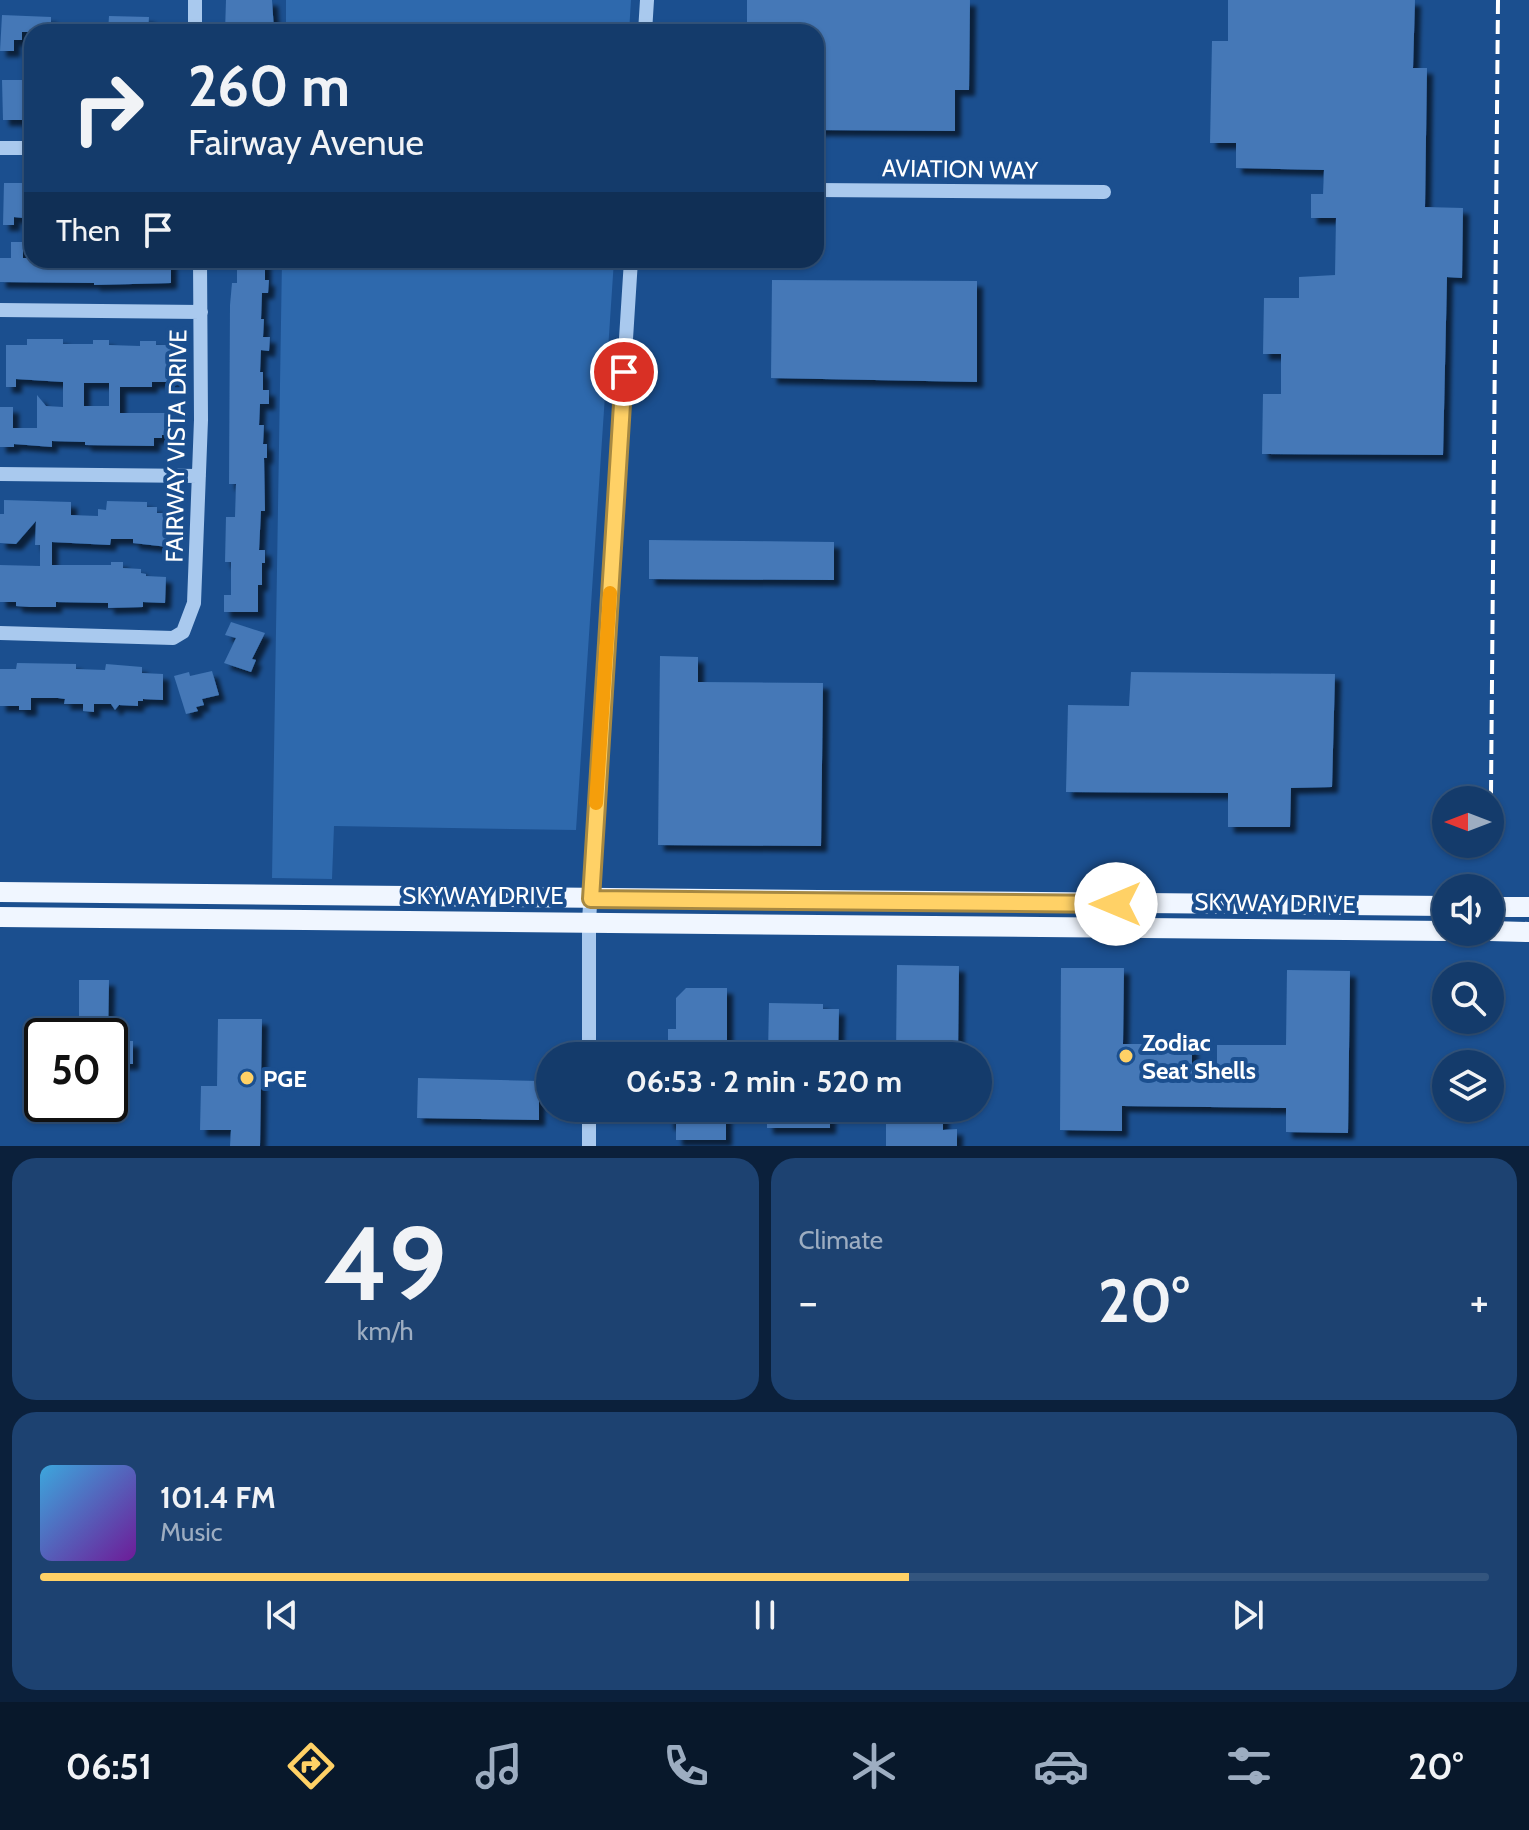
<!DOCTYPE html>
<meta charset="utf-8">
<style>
:root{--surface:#143b6b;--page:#1d4271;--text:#f1f3f6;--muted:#9dadc1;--line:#33557e;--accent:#ffd166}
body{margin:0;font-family:Cabin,sans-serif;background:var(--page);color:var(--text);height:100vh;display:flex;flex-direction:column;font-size:30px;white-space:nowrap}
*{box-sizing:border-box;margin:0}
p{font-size:26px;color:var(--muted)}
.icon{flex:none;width:44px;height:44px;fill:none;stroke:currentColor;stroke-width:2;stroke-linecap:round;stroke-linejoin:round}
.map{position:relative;height:1146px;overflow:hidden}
.drawer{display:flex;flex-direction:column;gap:12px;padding:12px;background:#0b203b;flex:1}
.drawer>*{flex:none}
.banner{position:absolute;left:24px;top:24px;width:800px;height:244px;border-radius:24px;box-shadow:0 2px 6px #0004,0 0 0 2px var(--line);background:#143b6b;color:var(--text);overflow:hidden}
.needle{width:52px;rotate:270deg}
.buttons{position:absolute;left:1432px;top:786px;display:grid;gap:16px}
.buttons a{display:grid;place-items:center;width:72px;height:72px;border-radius:50%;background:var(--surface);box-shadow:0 2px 6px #0004,0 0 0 2px var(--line);font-size:40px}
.speed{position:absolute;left:24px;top:1018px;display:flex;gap:16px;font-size:40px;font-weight:700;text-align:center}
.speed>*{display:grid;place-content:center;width:104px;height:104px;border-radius:50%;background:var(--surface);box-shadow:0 2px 6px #0004,0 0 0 2px var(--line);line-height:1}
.speed .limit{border:4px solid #111;border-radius:12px;background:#fff;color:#111}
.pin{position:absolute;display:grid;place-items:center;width:68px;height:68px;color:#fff;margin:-34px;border:4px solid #fff;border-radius:50%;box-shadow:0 2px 8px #0007}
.me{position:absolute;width:88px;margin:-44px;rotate:270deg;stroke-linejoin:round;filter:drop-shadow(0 0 6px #0008)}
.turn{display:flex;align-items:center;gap:28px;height:168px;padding:0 32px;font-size:36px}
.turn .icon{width:104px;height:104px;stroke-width:2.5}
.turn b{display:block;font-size:56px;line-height:68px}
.then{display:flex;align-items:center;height:76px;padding:0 32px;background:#0003;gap:16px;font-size:30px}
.big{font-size:60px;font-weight:800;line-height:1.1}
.drawer .tile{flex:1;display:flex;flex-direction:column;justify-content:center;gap:12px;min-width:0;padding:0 28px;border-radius:24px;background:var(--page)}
.drawer .dial{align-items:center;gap:0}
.dial b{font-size:104px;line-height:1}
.song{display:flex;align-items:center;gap:24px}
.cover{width:96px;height:96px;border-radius:12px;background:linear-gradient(135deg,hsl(200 70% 55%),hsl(280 70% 35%))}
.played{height:8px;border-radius:4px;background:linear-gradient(90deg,var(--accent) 60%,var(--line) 60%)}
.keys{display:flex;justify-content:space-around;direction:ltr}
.heat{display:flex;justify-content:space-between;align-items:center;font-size:44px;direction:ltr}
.drawer .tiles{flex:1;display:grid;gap:12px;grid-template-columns:1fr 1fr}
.tile:last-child{grid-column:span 2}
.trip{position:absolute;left:536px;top:1042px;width:456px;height:80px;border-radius:40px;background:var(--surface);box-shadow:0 2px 6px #0004,0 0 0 2px var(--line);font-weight:800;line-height:80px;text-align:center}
.tab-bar{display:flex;height:128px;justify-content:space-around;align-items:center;background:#08182b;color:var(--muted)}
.tab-bar .icon{width:56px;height:56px}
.tab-bar .current{color:var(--accent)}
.tab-bar b{font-size:36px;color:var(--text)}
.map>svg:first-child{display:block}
.green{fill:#2e69ad}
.building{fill:#4478b7;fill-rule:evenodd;filter:url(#shadow)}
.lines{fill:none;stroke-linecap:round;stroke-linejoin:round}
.minor{stroke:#a9c9ee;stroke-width:14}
.major{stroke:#f0f6ff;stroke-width:20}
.rail{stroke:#fff;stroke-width:4;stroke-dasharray:14 6;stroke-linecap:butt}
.route-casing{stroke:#a68842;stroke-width:20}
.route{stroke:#ffd166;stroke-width:14}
.slow{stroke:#f59e0b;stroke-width:14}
.poi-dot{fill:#ffd166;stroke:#1b4f8f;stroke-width:3}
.labels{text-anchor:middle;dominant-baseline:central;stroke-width:8;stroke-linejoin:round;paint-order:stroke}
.street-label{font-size:24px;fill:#fff;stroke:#1b4f8f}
.poi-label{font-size:24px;font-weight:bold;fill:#fff;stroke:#1b4f8f;text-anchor:start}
</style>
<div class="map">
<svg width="1529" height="1146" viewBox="0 0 1529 1146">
<defs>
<filter id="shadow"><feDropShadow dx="6" dy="6" stdDeviation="2" flood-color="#0009"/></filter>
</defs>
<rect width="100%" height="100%" fill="#1b4f8f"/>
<!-- green -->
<path class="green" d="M286 0H631L629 32H286Z
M282 260H614L576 830 334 826 332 879 272 878Z"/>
<!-- building -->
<path class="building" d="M226 0H272L274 30 225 32Z
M747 0H970L969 90H955V131L816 130V32H747Z
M1228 0H1415L1413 68H1427L1425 207 1463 208 1462 278 1447 277 1443 455 1262 454 1263 394H1281V354H1263L1264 298H1299V277L1335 275 1336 218H1311V194H1323L1324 170 1236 168V143H1210L1212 41H1228Z
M2 15 51 17V32H22V40H14V51H0Z
M109 16 149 17 148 32H108Z
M2 80H32V120H3Z
M4 183H32V219L23 208V218L14 217V225H3Z
M11 242H23V258H32V260H171V283L94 285V283L0 282V258H11Z
M241 260H265V280H269L268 293H262L261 319H264L263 337H270L269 351 261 350 260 372H263V390H269V404H260L259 425H264L263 444H267V458H264L265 511H261L259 550H265V563H262V585H258V612H224V595H231V562H225L226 517H235L236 484H229L230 305 232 283H237V267H241Z
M772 280 977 281V382L771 378Z
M27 339H63V344H93V340H109V345L140 346V341H156V345H177V382H152V387H120V413H175L176 435H162V438H154V446L85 445V442L52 441V447L14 444V447H0V407H13V428H37V395L46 406 63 407V382L16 379V387H6V345H27ZM84 383H109V406H84Z
M4 500 71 502V515L98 516V509L106 510 107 501 147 502V507H157V513H169L168 547 133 543V539H111L110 545 52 542V565H111V562H123V568L141 569V573L146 574V576L166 577 165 603 143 602V607L108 608V603L56 602V607H30L16 606V602H0V565L40 566V545H35L36 521 16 544 0 543V514H4Z
M649 540 834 542V580L649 579Z
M231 622 265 633 252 659 256 660 251 672 224 663 236 638 225 635Z
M660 656 698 657V682L823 683 821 846 658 845Z
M17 663 76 664V669L105 670 106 664 142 667V673L163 674V700L143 699V701H138V706L119 705 115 710 111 704H94V712L83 711V704H64L65 699 58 698H31V710H19V706H0V669H16Z
M212 671 219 695 202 699 204 705 196 707 198 711 186 714 174 676 189 672 190 676Z
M1131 672 1335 674 1332 787 1291 788 1290 827H1228V793L1066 792 1068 705 1129 706Z
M897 965 959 966 958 1052H945V1056H896Z
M1061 968H1124L1123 1044H1192V1074H1217V1045H1286L1287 970 1350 971 1348 1133 1286 1132V1108L1122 1106V1131L1060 1130Z
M79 980H109L108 1036H79Z
M686 988H727V1053H714V1056H668V1029H676V998Z
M769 1003 823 1004V1009H839L838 1056H780V1053H768Z
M218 1019H262L260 1146H230L231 1130H200L201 1086H217Z
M110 1041H133V1064H110Z
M418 1078 539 1081V1120L417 1118Z
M668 1108H726V1140H676V1124H668Z
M767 1108H830V1128H767Z
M886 1108H943V1130L957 1129V1146H886Z"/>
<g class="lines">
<!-- minor -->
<path class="minor" d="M195 0V32
M645 32 647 0
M0 148H32
M816 190 1104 192
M0 310 201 312
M0 474 199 476
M0 633 173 638 183 632 194 603 201 420 200 260
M589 1056V921L631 260
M589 1108V1146"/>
<!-- major -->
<path class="major" d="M0 892 1446 906
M1490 907H1529
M0 917 1446 931
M1490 931 1529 932"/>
<!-- rail -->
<path class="rail" d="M1491 794 1498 0"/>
</g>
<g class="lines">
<!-- route casing -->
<g class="route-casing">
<path id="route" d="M624 372 591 899 1116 904"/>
</g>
<!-- route -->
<use href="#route" class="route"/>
<!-- slow -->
<path class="slow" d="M596 803 610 593"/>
</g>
<!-- markers -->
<g class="poi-dot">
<circle cx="1126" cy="1056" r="8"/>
<circle cx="247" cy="1078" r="8"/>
</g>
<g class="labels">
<!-- street labels -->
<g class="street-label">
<text transform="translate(960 169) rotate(1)">AVIATION WAY</text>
<text transform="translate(176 446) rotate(-89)">FAIRWAY VISTA DRIVE</text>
<text x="483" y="895">SKYWAY DRIVE</text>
<text transform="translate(1275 903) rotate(1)">SKYWAY DRIVE</text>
</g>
<!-- poi labels -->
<g class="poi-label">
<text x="1142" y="1042">Zodiac<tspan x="1142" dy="28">Seat Shells</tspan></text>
<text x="263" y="1078">PGE</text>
</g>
</g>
</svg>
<div class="buttons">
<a><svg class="needle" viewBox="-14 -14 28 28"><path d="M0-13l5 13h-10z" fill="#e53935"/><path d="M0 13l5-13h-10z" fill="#9dadc1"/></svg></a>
<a><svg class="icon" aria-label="sound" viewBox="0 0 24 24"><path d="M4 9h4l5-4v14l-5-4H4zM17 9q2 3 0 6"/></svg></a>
<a><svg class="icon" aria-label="search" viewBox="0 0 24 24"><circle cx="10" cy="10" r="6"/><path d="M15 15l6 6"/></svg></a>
<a><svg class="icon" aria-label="layers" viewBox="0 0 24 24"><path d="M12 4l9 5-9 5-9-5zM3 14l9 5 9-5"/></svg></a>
</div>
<div class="speed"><div class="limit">50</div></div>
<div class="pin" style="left:624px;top:372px;background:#d93025"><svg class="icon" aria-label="arrive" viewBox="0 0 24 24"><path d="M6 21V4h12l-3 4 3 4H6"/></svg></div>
<svg class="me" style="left:1116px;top:904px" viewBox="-20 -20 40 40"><circle r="19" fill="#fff"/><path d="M0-13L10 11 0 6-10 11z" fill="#ffd166"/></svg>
<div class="trip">06:53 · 2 min · 520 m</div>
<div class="banner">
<div class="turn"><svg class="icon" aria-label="right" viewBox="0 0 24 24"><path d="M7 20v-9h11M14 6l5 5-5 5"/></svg><div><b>260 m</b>Fairway Avenue</div></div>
<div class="then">Then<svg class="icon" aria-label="arrive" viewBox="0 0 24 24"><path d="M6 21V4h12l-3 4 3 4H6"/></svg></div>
</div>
</div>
<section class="drawer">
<div class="tiles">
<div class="tile dial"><b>49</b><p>km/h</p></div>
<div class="tile"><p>Climate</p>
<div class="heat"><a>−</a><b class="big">20°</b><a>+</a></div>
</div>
<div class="tile">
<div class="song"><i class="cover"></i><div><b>101.4 FM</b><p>Music</p></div></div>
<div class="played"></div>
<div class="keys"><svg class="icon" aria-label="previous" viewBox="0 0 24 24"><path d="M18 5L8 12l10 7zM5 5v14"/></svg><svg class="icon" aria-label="pause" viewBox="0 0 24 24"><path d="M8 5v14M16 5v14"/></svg><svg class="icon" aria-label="next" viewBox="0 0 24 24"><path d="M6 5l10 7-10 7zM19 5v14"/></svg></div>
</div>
</div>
</section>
<nav class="tab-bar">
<b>06:51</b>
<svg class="icon current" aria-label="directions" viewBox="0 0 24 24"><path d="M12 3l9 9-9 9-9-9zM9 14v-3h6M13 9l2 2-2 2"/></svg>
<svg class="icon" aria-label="music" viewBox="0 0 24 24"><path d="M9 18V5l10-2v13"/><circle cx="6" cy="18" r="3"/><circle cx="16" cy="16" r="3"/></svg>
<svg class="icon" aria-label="phone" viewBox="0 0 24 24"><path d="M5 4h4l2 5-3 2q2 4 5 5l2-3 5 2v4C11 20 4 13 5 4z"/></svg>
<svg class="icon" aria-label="climate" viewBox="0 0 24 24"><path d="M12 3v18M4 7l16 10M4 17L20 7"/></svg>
<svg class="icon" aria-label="car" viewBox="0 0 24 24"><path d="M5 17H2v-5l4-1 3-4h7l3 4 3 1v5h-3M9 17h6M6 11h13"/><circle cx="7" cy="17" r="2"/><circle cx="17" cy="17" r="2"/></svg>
<svg class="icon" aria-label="filters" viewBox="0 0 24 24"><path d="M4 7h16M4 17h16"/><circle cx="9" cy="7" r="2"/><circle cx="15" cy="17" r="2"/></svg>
<b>20°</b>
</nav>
